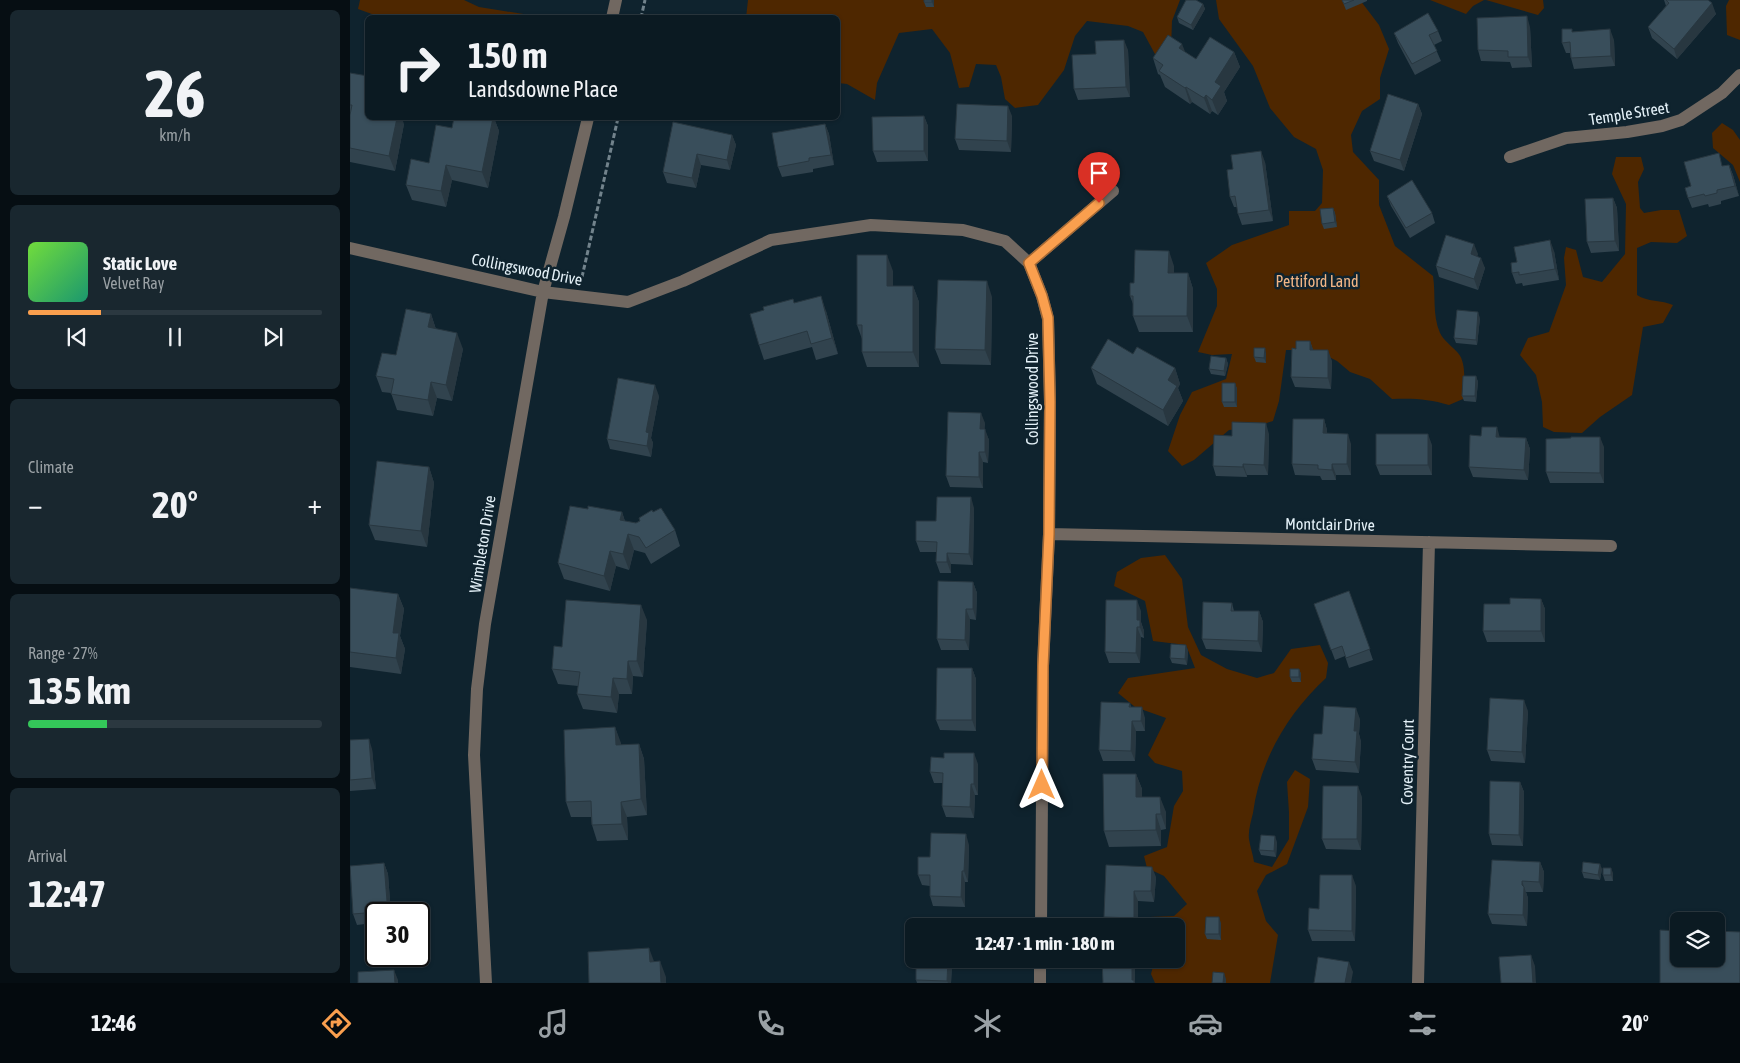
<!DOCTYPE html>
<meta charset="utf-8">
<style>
:root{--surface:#0b1a22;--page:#19272f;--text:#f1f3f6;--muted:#9aa1a5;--line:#2b3840;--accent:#fa9f4e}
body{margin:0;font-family:"Asap Condensed",sans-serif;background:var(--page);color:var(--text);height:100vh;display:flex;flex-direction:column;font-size:19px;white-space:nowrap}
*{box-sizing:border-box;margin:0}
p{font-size:16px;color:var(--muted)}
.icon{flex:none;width:28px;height:28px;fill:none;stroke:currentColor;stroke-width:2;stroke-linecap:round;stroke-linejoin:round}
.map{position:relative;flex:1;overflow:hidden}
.drawer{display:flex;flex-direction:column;gap:10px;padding:10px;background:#060e13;width:350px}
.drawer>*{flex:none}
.banner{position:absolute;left:15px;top:15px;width:475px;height:105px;border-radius:8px;box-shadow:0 1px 4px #0004,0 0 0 1px var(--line);background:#0b1a22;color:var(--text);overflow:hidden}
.controls{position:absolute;left:1320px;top:912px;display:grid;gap:10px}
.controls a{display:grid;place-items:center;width:55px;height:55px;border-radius:8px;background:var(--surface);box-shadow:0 1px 4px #0004,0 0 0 1px var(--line);font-size:25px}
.speed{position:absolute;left:15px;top:902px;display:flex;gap:10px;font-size:25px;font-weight:700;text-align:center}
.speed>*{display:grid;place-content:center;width:65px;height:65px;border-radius:50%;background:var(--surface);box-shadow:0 1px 4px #0004,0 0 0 1px var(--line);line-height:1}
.speed .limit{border:2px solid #111;border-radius:8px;background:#fff;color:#111}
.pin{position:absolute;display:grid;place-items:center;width:42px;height:42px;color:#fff;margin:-51px -21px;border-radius:50% 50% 50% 0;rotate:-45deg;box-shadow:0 0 5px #0007}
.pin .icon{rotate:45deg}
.me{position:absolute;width:55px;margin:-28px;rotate:0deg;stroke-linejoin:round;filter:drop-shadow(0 0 4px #0008)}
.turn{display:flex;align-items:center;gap:18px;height:105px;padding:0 20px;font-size:22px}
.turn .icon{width:65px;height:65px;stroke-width:2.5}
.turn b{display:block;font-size:35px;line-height:42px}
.big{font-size:38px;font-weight:700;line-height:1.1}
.drawer .tile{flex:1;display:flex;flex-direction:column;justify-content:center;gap:8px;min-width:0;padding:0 18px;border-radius:8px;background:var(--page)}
.drawer .dial{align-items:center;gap:0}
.dial b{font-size:65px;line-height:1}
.song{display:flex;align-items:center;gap:15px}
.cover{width:60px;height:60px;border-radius:8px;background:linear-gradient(135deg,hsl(100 70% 55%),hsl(160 70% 35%))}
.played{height:5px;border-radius:2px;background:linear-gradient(90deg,var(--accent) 25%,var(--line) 25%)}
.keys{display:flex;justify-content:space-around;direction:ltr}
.heat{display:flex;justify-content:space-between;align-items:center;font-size:28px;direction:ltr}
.charge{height:8px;border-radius:4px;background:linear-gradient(90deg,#34c759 27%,var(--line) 0)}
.trip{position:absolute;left:555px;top:918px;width:280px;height:50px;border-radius:8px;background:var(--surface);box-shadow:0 1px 4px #0004,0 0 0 1px var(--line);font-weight:700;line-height:50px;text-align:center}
.tab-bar{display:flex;height:80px;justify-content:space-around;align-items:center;background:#040a0e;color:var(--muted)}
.tab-bar .icon{width:35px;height:35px}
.tab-bar .active{color:var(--accent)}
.tab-bar b{font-size:22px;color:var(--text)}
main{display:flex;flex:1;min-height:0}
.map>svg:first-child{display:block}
.green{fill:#4e2700}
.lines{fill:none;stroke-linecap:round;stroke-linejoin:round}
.path{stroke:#72838c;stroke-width:3;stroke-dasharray:5 2.5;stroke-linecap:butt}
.minor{stroke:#716861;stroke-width:12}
.wall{fill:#31434e}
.shaded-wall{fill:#283740}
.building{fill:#394e5b;stroke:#283740}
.route-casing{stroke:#a26733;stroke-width:12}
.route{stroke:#fa9f4e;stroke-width:9}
.labels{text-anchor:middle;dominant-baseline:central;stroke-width:5;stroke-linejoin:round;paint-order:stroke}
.street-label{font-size:16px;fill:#e4f1f8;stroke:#0f232e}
.park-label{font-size:16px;fill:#f2b686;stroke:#0f232e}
</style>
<main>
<section class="drawer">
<div class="tile dial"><b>26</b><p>km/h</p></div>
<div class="tile">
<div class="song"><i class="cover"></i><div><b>Static Love</b><p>Velvet Ray</p></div></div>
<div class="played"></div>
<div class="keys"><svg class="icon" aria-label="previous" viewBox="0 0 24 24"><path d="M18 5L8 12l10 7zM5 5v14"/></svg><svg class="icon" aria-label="pause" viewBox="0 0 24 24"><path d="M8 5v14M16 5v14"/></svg><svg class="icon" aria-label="next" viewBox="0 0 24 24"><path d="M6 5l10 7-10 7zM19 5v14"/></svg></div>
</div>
<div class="tile"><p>Climate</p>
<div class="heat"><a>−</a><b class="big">20°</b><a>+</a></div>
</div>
<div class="tile"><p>Range · 27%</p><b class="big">135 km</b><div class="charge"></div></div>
<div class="tile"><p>Arrival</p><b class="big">12:47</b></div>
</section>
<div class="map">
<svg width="1390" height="983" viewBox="0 0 1390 983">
<rect width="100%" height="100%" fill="#0f232e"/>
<!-- green -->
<path class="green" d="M10 0H114L129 7 192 17H30L8 9Z
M398 0H830L822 21 821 49 806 56 793 32 778 26 737 21 725 36 714 70 688 105 665 108 655 99 651 77 646 65 626 64 619 87 609 88 600 53 582 29 549 33 527 83 525 100 497 84 488 83V18H396Z
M866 0H1010L1029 25 1039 49 1030 78V99L1012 111 1001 135 1003 152 1029 180V205L1045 246 1083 276C1086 295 1082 314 1090 333 1094 341 1103 347 1108 353 1117 363 1114 386 1113 399L1099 405C1079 399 1064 398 1042 399L1020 379 1000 372 987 361 965 350H936L929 401 923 421 901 428 879 430 844 460 832 466 818 451 830 415 842 392 876 379 882 354 862 355 848 352 867 306V289L856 263 882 245 939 225V211H965L972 203 973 170 966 149 944 137 920 108 903 66 869 19Z
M1080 0H1134L1123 6 1116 14Z
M1136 0H1193L1194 8 1188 15Z
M1379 0H1390V40L1377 35 1376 6Z
M1372 123 1383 130 1390 140V182L1383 165 1363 148 1362 133Z
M1266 157H1291L1294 169 1288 182 1290 208 1294 213 1311 210H1329L1337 236 1327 243 1301 242 1287 248V295C1297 302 1312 300 1323 305L1313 323 1293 327 1282 395 1250 417 1232 433 1204 432 1193 427 1192 402 1186 375 1170 355 1178 338 1199 332 1216 285 1214 258 1216 247 1226 250 1233 277 1252 282 1275 254 1276 204 1262 174Z
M815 555 832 579 838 627 851 655 877 669 907 678 924 673 941 649 970 645 978 663 976 678C938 713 910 760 903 813 901 821 898 831 899 839 900 847 903 854 904 862L922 867 939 839V813L937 782 945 770 960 779 958 807 937 864 916 875 907 891 916 921 928 935 920 983H805L801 974 804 962H817L816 959H826V926H795L800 917 824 916 837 904 814 876 797 868 794 856 817 847 824 806 833 791 832 771 805 763 798 755 816 718 785 707 768 693 778 678 845 668 836 645 803 641 795 601 764 586 767 572 791 558Z"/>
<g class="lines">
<!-- path -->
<path class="path" d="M291 18 295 0
M232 277 268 118"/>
<!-- minor -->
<path class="minor" d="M262 18 266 0
M1160 157 1216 138 1277 132 1312 126 1331 120 1372 93 1390 75
M0 248 193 292 278 302 333 281 421 240 521 225 613 230 655 241 679 263 692 296 698 319 700 402 699 534 693 666 691 926
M679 263 763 191
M699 534 1261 546
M136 983 124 755 127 689 135 624 193 292 214 217 238 118
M690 983V959
M1068 983 1079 542"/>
</g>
<!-- wall -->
<path class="wall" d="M584 0V7H576L574 2Z
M992 0H1017V1L996 10Z
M1314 0H1358L1366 14 1327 59 1302 38 1298 27 1316 6Z
M853 4 855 9 843 30 829 23 827 17Z
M1180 27 1182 67 1162 68 1160 62 1131 61 1128 50Z
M1088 31 1092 41 1084 45 1091 61 1065 75 1048 43 1044 33Z
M1223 32 1264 40 1265 66 1224 69 1221 58 1220 53H1216L1212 43Z
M778 50 780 97 728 100 724 89 746 54Z
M835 52 846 59 884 52 890 67 874 92 877 101 868 115 862 111 860 114 842 102 840 104 815 87 810 75 808 74 803 58Z
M0 73 18 118 54 124 45 171 0 162Z
M1068 104 1072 114 1054 171 1024 161 1020 151Z
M574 116 578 126V161L527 162 523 151Z
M662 116 661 152 609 150 605 139Z
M104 118H144L149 131 138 188 102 180 96 207 62 200 56 185 79 163 102 128Z
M475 124 479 134 484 165 463 169V172L432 177 428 167Z
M382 135 386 145 380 170 351 165 346 188 317 183 313 172Z
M915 162 923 221 892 225 888 214 887 207H884L880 197 883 169Z
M1379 165 1383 175 1389 196 1371 201V204L1359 207 1358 204 1342 208 1338 198 1341 186 1373 166Z
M1037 196 1082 213 1085 223 1060 238 1041 206Z
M1263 198 1267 208 1269 251 1241 253 1237 242Z
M983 208 985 213 987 227 974 229 972 224Z
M1204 251 1209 280 1173 286 1172 283 1166 284 1162 273 1167 262Z
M1128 254 1127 256 1135 268 1128 290 1089 277 1086 266Z
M824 266V273H838L843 289V332H789L783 316V304L780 296 784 283Z
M543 271V286H563L569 302V367H517L512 352V339L507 325Z
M642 297 641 365 591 364 585 349Z
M443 299 444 303 476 311 488 354 466 360 462 347 414 360 409 345 414 310Z
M81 314 86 329 113 349 102 401 87 398 83 416 47 410 41 393 32 392 26 376 46 355Z
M1130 318 1127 345 1106 343 1104 338Z
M960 341 963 350 982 361 981 389 945 387 941 377 946 349Z
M916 353V363L906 362 904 357Z
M783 354 825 368 830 384 828 388 833 401 818 426 747 384 741 368Z
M876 358 878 364 875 376 861 374 859 369Z
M1126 376 1128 382 1126 402 1114 401 1112 396Z
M885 383 887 389V407H874L872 402Z
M309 396 301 438 303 443 301 457 260 449 257 439Z
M974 419 977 430V433L1001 444V475H986V480H972L970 476 945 475 942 464Z
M635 423 634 429 639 440 638 463 633 462V488L600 487 596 476Z
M919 434 918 475H897V477L866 476 863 466 882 436Z
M1150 437 1176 438 1180 449 1178 480 1123 477 1119 467Z
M1082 445V475H1030L1026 465Z
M1254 447V483H1200L1196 472Z
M79 467 84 483 77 547 25 540 19 525Z
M624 508 623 565 601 564V573H590L586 562V552H570L566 541 586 521Z
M238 509 272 512 275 521 286 523 303 512 325 530 330 546 301 564 295 553 284 550 279 570 266 566 260 591 214 579 208 563Z
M623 582 627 593 626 620 620 619 619 650H591L587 639Z
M0 588 48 594 54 609 50 636 55 649 51 674 0 667Z
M999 591 1023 660 999 668 995 656 985 660 964 604Z
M1191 599 1195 609V642H1137L1133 631 1160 604Z
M882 603 884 611H909L913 622 912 652 856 649 852 639Z
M791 611V622L794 631V638L791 637 790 663H759L755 652Z
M297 620 293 677 283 676 282 694H269L267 713 233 709 227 694 228 686 208 684 202 669 212 647Z
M838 650 837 665 822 663 820 658Z
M622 668 626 679V731L590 730 586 720Z
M949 669 951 674V682H942L940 677Z
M780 703 781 707 795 718V731H786L785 761H753L749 750Z
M1178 711 1175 763 1141 761 1137 750Z
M1010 719 1009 734 1011 742 1009 773 966 770 962 759 972 734Z
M265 727 271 745 289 744 294 759 297 815 277 817 278 840 247 841 242 825 241 817H221L216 802Z
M0 740 22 749 26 789 0 791Z
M628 764V795H625L624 818 596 817 592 806 593 783H584L580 772Z
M786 774 792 789V797L816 812V829L811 830V846L759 847 754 831Z
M1170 782 1174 792 1173 846 1142 845 1139 834Z
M1012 797 1011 850 976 849 972 839Z
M927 842 926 857 911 855 909 850Z
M619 845 618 882H615V907L583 906 580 896V886L572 885 568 875 580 857Z
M1190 862 1194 872 1193 892H1176L1178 898 1177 926 1142 924 1138 914Z
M34 863 38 874 41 914H26V939H20L16 929 15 924 7 925 3 914Z
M756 865 806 877 804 902 788 901V926H757L754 917Z
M1252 869 1250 880 1234 878 1232 872Z
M1263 873V881H1255L1253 875Z
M1006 886 1005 941H962L958 930 969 909Z
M871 923V940L857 939 855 934Z
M566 959H606V964H602L601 983H567L566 980Z"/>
<!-- shaded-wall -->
<path class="shaded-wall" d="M582 0H584V7L582 2Z
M1362 3 1366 14 1327 59 1324 49Z
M853 4 855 9 843 30 841 25Z
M1177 16 1180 27 1182 67 1178 57Z
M1260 29 1264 40 1265 66 1261 56Z
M774 40 778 50 780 97 776 87Z
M832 44 838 59 829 48Z
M884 52 890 67 874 92 877 101 868 115 862 100 865 82Z
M836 87 842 102 840 104 835 88Z
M856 95 862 111 860 114 854 98Z
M1068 104 1072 114 1054 171 1050 160Z
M658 106 662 116 661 152 657 141Z
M574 116 578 126V161L574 151Z
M47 118H52L54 124 45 171 39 156Z
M143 118H144L149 131 138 188 132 172Z
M475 124 479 134 484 165 481 155Z
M382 135 386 145 380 170 377 160Z
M911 151 915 162 923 221 919 210Z
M347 154 351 165 346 188 342 178Z
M96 165 102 180 96 207 91 191Z
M1379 165 1383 175 1389 196 1385 186Z
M1263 198 1267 208 1269 251 1265 241Z
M983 208 985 213 987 227 985 222Z
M1200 240 1204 251 1209 280 1205 269Z
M1124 244 1128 254 1124 265 1121 254Z
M819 251 824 266V289L818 273Z
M537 255 543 271V302L537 286Z
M1131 258 1135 268 1128 290 1124 279Z
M838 273 843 289V332L837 316Z
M637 281 642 297 641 365 635 350Z
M563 286 569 302V367L563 352Z
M471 296 476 311 488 354 482 338Z
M1128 312 1130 318 1127 345 1126 340Z
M81 314 86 330 78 327Z
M107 333 113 349 102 401 96 385Z
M960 341 964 352 960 350Z
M915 348 916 353V363L914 358Z
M978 350 982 361 981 389 978 378Z
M876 358 878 364 875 376 874 371Z
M825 368 830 384 828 388 833 401 818 426 813 410 818 380Z
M1126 376 1128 382 1126 402 1125 396Z
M81 382 87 398 83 416 78 400Z
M885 383 887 389V407L885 402Z
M305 385 309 396 301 438 303 443 301 457 297 446 296 432Z
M631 413 635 423 634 440 630 429Z
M974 419 977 430V444L973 433Z
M916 423 919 434 918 475 914 465Z
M1147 427 1150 438 1146 437Z
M635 429 639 440 638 463 635 452Z
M998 434 1001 444V475L997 464Z
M1078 434 1082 445V475L1078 465Z
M1250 437 1254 447V483L1250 473Z
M1176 438 1180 449 1178 480 1174 470Z
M629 452 633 462V488L629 477Z
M893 464 897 475V477L893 467Z
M982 464 986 475V480L982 470Z
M79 467 84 483 77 547 71 531Z
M621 497 624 508 623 565 619 554Z
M272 512 277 528 270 520Z
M278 534 284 550 279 570 273 554Z
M260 551 266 566 260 591 254 576Z
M597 553 601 564V573L597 562Z
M623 582 627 593 626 620 623 609Z
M48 594 54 609 50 636 55 649 51 674 46 658 43 633Z
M1191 599 1195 609V642L1191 631Z
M787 600 791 611V622L794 631V638L787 620Z
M291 605 297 620 293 677 287 661Z
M616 609 620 619 619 650 615 640Z
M909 611 913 622 912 652 908 641Z
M787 627 791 637 790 663 786 653Z
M836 645 838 650 837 665 835 659Z
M278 661 283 676 282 694 277 679Z
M622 668 626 679V731L622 720Z
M949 669 951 674V682L949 677Z
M263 678 269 694 267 713 261 697Z
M1174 700 1178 711 1175 763 1172 752Z
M792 707 795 718V731L791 721Z
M1006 708 1010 719 1009 734 1011 742 1009 773 1005 762 1004 731Z
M782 721 786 731 785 761 781 751Z
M265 727 271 743 272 760 266 745Z
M19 739 22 749 26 789 22 778Z
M289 744 294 759 297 815 291 799Z
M624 753 628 764V795L624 784Z
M786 774 792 789V813L786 797Z
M1170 782 1174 792 1173 846 1169 835Z
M621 784 625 795 624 818 620 807Z
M1008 786 1012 797 1011 850 1007 839Z
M810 797 816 812V829L811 814Z
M271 802 277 817 278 840 272 824Z
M806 814 811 830V846L806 830Z
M616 834 619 845 618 882 614 871Z
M925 836 927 842 926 857 924 851Z
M1190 862 1194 872 1193 892 1189 882Z
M34 863 38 874 41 914H38Z
M1250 864 1252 869 1250 880 1248 875Z
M802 867 806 877 804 902 801 891Z
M1261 868 1263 873V881L1261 875Z
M612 871 615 882V907L611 897Z
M1002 875 1006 886 1005 941 1002 931Z
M1172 881 1178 898 1177 926 1173 915Z
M784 891 788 901V926H786L784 918Z
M869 917 871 923V940L869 934Z
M299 948 305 964 300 962Z
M1181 955 1185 966 1186 983H1183Z
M598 959H600L602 964 601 983H598L597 981Z
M782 959H784L785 963V983H783L782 980Z
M310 961 316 977V983H311Z
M999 962 1003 972 1001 983H995Z
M44 970 48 980V983H45Z
M874 973 876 979V983H873Z"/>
<!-- building -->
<path class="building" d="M574 0H582V2H574Z
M836 0H846L853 4 841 25 827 17Z
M992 0H1004L994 4Z
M1316 0H1358L1362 3 1324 49 1298 27 1319 3Z
M1078 13 1088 31 1079 35 1087 51 1062 64 1044 33Z
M1177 16 1178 57H1158V51L1128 50 1127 18Z
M1212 29H1222V32L1260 29 1261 56 1221 58 1220 42 1212 43Z
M818 35 832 44 829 48 846 59 860 37 884 52 865 82 871 86 862 100 856 95 854 98 836 87 835 88 809 71 813 65 803 58Z
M774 40 776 87 724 89 722 55 746 54 745 41Z
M0 73 18 76V118H47L39 156 0 148V115L2 105H0Z
M1038 94 1068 104 1050 160 1020 151Z
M607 104 658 106 657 141 605 139Z
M574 116V151H523L522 117Z
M104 118H143L132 172 96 165 91 191 56 185 61 159 79 163 86 125 102 128Z
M323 122 382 135 377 160 347 154 342 178 313 172Z
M475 124 481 155 459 158V161L428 167 422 133Z
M911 151 919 210 888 214 885 196 880 197 877 170 883 169 881 155Z
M1369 153 1372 166 1379 165 1385 186 1367 190V193L1355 196 1354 194 1338 198 1335 188 1341 186 1334 162Z
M1062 180 1082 213 1056 228 1037 196Z
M1263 198 1265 241 1237 242 1235 199Z
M983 208 985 222 972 224 970 209Z
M1096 235 1124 244 1121 254 1131 258 1124 279 1086 266Z
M1200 240 1205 269 1169 275V272L1162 273 1161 263 1167 262 1164 247Z
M785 250 819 251 818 273H838L837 316H783V296H780V283H784Z
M507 255H537V286H563V352H512V325H507Z
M588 280 637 281 635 350 585 349Z
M471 296 482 338 461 344 457 331 409 345 400 314 414 310 413 307 443 299 444 303Z
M56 309 81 314 78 327 107 333 96 385 81 382 78 400 41 394 44 379 26 376 32 353 46 355Z
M1107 310 1128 312 1126 340 1104 338Z
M758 339 783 354 787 347 825 368 818 380 827 386 813 410 741 368Z
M946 341H960V350H978V378L941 377 942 348 946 349Z
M904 348H915L914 358 904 357Z
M861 356 876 358 874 371 859 369Z
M1113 376H1126L1125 396H1112Z
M268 378 305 385 296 432 299 433 297 446 257 439Z
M872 383H885V402H872Z
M598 412 631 413 630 429H635V452H629V477L596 476Z
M943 419H974L973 433 998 434 997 464H982V470L968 469V465L942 464Z
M882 422 916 423 914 465 893 464V467L863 466 864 435 882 436Z
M1132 427H1147L1146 437 1176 438 1174 470 1119 467 1120 435 1131 436Z
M1026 434H1078V465H1026Z
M1221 437H1250V473L1196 472V439L1221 438Z
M27 461 79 467 71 531 19 525Z
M587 497H621L619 554 597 553V562H586L587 542 566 541V521H586Z
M220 506 238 509V506L272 512 270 520 286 523 290 521 289 518 302 510 303 512 311 508 325 530 296 548 289 537 278 534 273 554 260 551 254 576 208 563Z
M588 581 623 582V609H616L615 640 587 639Z
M0 588 48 594 43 633H49L46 658 0 652Z
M999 591 1020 649 996 658 992 646 981 650 964 604Z
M1160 598 1191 599V631H1133L1134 604H1160Z
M216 600 291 605 287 661H278L277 679 263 678 261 697 227 694 230 672 202 669 204 646 212 647Z
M756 600H787V620H790V627H787L786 653 755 652Z
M853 602 882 603 881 611H909L908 641 852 639Z
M821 644 836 645 835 659 820 658Z
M587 668H622V720H586Z
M940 669H949V677H940Z
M1140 698 1174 700 1172 752 1137 750Z
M751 702 780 703 779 707H792L791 721H782L781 751 749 750Z
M974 706 1006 708 1004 731H1007L1005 762 962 759 964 734H972Z
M265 727 266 745 289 744 291 799 271 802 272 824 242 825 241 801 216 802 214 730Z
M19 739 22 778 0 780V740Z
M594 753H624V784H621L620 807 592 806 593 773 580 772 581 757 594 758Z
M753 774H786V797H810L811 814H806V830L754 831Z
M1140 781 1170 782 1169 835 1139 834Z
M973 786H1008L1007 839H972Z
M581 833 616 834 614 871H612L611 897 580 896V875H568V857H580Z
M911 835 925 836 924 851 909 850Z
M1142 860 1190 862 1189 882 1172 881V885L1174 887 1173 915 1138 914Z
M1233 862 1250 864 1248 875 1232 872Z
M34 863 38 914H26V928L16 929 15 913 3 914 0 866Z
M756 865 802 867 801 891H784V918L754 917Z
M1253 868H1261V875H1253Z
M970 875H1002V931L958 930 959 908 969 909Z
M856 917H869V934H855Z
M568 924 603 926H568Z
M1310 930 1329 931V959H1366V931L1390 932V983H1310Z
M299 948 300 962 310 961 311 983H239L238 952Z
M1181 955 1183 983H1151L1149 957Z
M968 957 999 962 995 983H964Z
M566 959H598L597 981 566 980Z
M752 959H782V980H784V983H753Z
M44 970 45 983H8V972Z
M863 972 874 973 873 983H862Z"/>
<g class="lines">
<!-- route casing -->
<g class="route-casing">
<path id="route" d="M692 785 693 666 699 534 700 402 698 318 692 296 679 263 749 203"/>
</g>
<!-- route -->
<use href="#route" class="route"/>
</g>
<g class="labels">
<!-- street labels -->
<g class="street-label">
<text transform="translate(1279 113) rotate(-9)">Temple Street</text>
<text transform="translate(177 269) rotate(11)">Collingswood Drive</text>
<text transform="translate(682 389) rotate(-90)">Collingswood Drive</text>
<text transform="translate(980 524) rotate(1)">Montclair Drive</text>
<text transform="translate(132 544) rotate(-81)">Wimbleton Drive</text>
<text transform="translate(1057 762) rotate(-89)">Coventry Court</text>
</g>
<!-- park labels -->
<g class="park-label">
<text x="967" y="281">Pettiford Land</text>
</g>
</g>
</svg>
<div class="controls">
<a><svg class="icon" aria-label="layers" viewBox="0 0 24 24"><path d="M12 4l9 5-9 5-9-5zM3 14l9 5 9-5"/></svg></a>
</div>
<div class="speed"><div class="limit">30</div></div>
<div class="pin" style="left:749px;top:203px;background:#d93025"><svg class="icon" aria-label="arrive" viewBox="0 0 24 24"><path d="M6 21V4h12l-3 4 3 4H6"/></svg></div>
<svg class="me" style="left:692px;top:785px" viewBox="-20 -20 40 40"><path d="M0-17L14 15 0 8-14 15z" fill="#fa9f4e" stroke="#fff" stroke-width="4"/></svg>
<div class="trip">12:47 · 1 min · 180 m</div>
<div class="banner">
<div class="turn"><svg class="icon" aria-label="right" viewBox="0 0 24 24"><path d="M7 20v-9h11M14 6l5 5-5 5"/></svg><div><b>150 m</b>Landsdowne Place</div></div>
</div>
</div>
</main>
<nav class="tab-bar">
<b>12:46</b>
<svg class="icon active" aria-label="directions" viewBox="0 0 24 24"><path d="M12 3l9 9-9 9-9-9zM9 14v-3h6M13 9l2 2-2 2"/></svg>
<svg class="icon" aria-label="music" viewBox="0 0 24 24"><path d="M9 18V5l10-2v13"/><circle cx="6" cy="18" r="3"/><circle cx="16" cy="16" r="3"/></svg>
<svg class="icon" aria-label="phone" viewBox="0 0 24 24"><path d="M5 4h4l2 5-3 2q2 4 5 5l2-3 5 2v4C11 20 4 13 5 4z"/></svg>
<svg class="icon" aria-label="climate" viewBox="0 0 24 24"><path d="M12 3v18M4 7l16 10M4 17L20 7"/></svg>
<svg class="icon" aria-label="car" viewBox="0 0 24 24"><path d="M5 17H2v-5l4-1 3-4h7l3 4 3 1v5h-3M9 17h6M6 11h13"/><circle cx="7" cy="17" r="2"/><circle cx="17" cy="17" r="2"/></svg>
<svg class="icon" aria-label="filters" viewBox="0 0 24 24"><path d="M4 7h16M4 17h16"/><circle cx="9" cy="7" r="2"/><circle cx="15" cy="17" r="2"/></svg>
<b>20°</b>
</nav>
